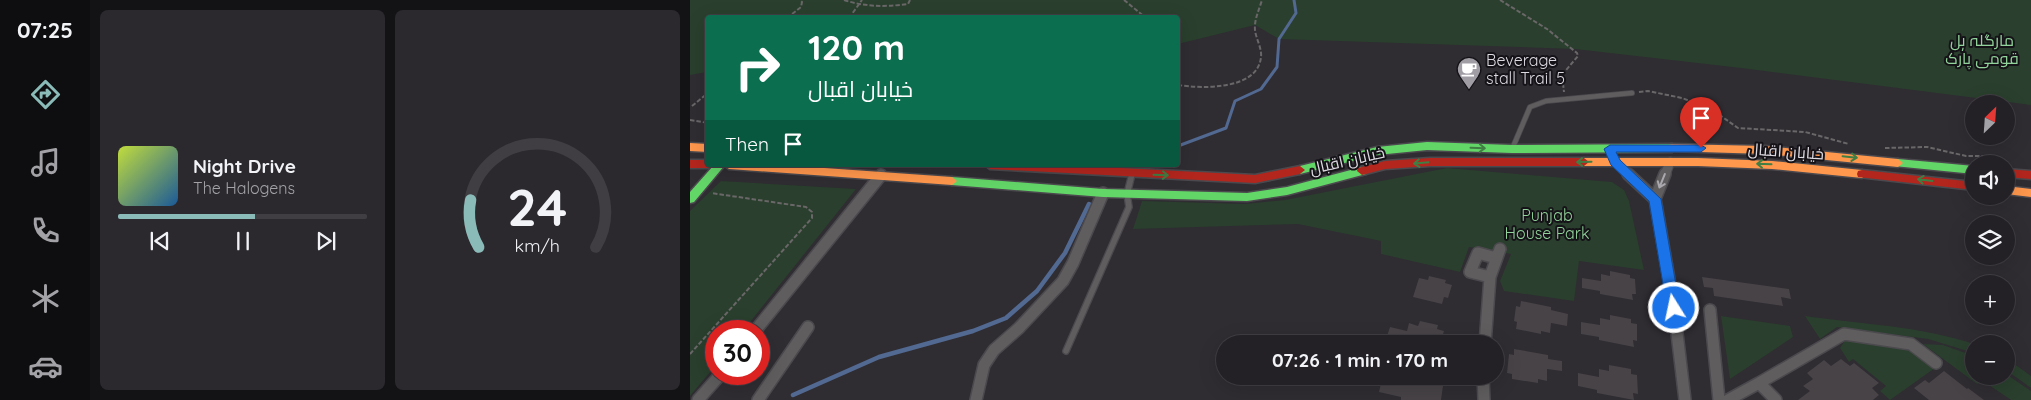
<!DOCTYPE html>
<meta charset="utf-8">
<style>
:root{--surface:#232126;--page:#2b292e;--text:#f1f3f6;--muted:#a3a3a7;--line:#403e43;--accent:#8bbbb9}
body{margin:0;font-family:Quicksand,Cairo,sans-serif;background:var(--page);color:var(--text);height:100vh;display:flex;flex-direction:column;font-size:19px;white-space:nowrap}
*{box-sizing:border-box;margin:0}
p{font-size:16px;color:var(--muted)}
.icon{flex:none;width:28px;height:28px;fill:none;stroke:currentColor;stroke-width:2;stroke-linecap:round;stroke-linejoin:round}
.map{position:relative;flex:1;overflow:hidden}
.side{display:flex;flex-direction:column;gap:10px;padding:10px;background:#131215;width:600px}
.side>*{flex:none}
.top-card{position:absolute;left:15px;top:15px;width:475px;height:152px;border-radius:5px;box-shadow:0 5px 20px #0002,0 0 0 1px var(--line);background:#0b6e4f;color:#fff;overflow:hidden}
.needle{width:32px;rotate:25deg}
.buttons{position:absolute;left:1275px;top:95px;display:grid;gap:10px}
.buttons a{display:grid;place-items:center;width:50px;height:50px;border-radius:50%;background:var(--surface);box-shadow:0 5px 20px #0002,0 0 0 1px var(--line);font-size:25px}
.speed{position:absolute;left:15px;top:320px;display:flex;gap:10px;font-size:25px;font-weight:700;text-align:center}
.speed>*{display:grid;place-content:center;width:65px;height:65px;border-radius:50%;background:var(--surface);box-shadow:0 5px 20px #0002,0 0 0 1px var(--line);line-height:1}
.speed .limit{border:8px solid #d22;background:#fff;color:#111}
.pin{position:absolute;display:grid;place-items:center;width:42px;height:42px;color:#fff;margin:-51px -21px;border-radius:50% 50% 50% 0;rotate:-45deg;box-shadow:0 0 5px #0007}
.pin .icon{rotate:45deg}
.me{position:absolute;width:55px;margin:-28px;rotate:350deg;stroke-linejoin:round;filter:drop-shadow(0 0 4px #0008)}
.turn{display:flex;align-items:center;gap:18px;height:105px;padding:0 20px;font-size:22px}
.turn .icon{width:65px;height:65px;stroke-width:2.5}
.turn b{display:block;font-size:35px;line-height:42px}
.then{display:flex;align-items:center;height:48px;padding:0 20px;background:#0003;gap:10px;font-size:19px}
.side .card{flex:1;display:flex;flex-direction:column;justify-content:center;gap:8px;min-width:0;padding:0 18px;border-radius:8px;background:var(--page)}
.side .dial{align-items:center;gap:0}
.dial svg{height:130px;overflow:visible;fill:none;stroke:var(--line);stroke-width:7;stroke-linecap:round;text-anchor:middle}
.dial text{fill:var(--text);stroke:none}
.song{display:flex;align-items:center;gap:15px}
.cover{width:60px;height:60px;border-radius:8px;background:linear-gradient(135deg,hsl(70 70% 55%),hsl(210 70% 35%))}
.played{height:5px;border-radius:2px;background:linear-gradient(90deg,var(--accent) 55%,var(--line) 55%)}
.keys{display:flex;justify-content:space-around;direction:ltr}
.side .tiles{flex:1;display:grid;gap:10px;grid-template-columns:repeat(2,1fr)}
.trip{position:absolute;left:526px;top:335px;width:288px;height:50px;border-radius:25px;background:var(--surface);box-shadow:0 5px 20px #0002,0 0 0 1px var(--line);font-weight:700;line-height:50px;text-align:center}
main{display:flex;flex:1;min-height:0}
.menu{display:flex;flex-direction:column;width:90px;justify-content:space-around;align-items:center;background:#0e0d0f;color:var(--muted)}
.menu .icon{width:35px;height:35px}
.menu .on{color:var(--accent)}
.menu b{font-size:22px;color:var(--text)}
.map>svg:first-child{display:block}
.green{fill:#2a3f2d}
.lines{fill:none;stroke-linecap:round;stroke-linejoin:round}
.stream-far1{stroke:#526991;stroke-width:3}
.stream{stroke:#526991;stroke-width:4.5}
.building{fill:#474347}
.lane-far1-casing{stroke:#4b494d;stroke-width:6}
.lane-casing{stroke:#4b494d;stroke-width:8}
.street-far1-casing{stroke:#4b494d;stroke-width:11}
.street-casing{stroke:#4b494d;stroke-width:14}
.fast-casing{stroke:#4b494d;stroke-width:3}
.slow-casing{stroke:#4b494d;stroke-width:3}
.jam-casing{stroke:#4b494d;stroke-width:3}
.path{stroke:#696768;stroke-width:2;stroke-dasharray:4.5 2;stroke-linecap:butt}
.lane-far1{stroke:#5f5d5e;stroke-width:4.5}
.lane{stroke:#5f5d5e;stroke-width:5.5}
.street-far1{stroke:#5f5d5e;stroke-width:9}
.street{stroke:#5f5d5e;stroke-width:11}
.fast{fill:#63d668;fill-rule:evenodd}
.slow{fill:#ff974d;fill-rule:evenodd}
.jam{fill:#b3261e;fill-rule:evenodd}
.oneway{stroke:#407e44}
.oneway2{stroke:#aba8ad}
.route{fill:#1a73e8;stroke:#114b97}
.labels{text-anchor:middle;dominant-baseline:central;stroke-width:4;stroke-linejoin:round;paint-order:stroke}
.park-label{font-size:16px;fill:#91d39a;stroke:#151318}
.poi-label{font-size:16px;fill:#dedae2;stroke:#151318;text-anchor:start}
.street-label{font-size:16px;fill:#dedae2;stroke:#151318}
</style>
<main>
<nav class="menu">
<b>07:25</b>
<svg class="icon on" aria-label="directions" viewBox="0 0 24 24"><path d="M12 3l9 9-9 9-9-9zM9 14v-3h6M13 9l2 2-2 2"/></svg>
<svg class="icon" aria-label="music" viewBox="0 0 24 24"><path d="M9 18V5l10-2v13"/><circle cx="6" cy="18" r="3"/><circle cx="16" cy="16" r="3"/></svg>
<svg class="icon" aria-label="phone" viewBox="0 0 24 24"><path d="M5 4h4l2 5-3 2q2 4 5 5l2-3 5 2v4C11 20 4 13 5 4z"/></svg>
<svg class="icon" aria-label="climate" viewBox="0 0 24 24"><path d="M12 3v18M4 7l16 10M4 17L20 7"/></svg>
<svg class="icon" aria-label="car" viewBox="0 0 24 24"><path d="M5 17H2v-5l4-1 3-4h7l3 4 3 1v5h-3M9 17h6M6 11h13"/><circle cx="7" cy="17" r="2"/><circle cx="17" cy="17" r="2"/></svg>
</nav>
<section class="side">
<div class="tiles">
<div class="card">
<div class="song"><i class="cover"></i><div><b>Night Drive</b><p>The Halogens</p></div></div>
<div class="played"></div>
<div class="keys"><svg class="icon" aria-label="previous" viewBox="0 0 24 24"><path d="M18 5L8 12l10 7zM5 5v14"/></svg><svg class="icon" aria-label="pause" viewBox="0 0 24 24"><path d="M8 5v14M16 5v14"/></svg><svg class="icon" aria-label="next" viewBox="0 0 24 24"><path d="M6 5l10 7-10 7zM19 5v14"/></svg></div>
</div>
<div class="card dial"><svg viewBox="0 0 100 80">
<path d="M14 69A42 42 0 1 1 86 69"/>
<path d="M14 69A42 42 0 0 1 9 40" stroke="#8bbbb9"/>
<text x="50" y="56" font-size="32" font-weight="700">24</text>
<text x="50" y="72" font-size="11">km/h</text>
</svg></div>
</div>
</section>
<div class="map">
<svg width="1341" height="400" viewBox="0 0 1341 400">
<rect width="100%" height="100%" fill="#2f2c32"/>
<!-- green -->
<path class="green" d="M0 0H1341V105L1051 68 885 49 589 39 565 25 488 44V18H18L17 72 0 75Z
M757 168 922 182 934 190 939 201 954 270 889 261 884 301 814 291 810 281 821 254 779 247 770 272 691 254V241L608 224 443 229 452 201 555 204 595 200Z
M31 181 166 189 53 331H26V365L0 396V211Z
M1031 316 1100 326 1103 337 1040 379Z
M1115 316C1171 324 1230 326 1284 344V353L1238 339 1147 327 1130 339Z
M1156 339 1218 347 1245 368 1200 400 1190 391 1196 386 1163 359 1159 362 1150 348Z
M1233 344 1253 345 1284 356V376H1316V374L1341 391V400H1321L1293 381 1287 384Z
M1316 358 1341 376V388L1316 370Z"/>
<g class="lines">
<!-- stream-far1 -->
<path class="stream-far1" d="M488 146 536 128 545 101 571 89 587 67 589 39 606 13 604 0"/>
<!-- stream -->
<path class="stream" d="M103 395 189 357 283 331 316 318 347 291 375 253 399 204"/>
</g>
<!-- building -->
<path class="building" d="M920 271 940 275V278L945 279 946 294H942L943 300 910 294V291L892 288V278L911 281V274L920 276Z
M739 276 756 280 755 283 762 285 758 298 754 297 752 304 723 297 729 278 738 280Z
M1012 277 1099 289 1101 299 1091 297 1093 306 1024 296 1023 288 1014 287Z
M831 301 861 307V310L878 314 877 326 861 323 860 333 851 331V334L826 329 827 322 824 321 826 306 830 307Z
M920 315 941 319V323L947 324V341L943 340 944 347 909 340V337L891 334V322L910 325V318L920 320Z
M730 321 748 325 747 329 754 331 750 344H713L714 341 697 336 700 327 717 331 719 323 728 326Z
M824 349 858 355V359L872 361V371L857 369V381L848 379V383L822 379V374L817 373 819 354 824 355Z
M1151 359 1160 366 1164 363 1189 383 1182 388 1189 395 1183 400H1108L1120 391 1113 386 1123 379 1117 373 1134 360 1141 366Z
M919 365 941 369V374L947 375 948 394 943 393 944 400 907 393V390L888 386V373L909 377V369L919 371Z
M1254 371 1277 389 1278 388 1294 400H1239L1224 388 1235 380 1239 383Z
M717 376H751L749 385 753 386 751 400H711V397L689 392 692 379 716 384Z"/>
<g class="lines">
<!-- lane-far1 casing -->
<g class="lane-far1-casing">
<path id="lane-far1" d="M823 147 840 107 856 101 942 93"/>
</g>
<!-- lane casing -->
<g class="lane-casing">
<path id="lane" d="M376 351 439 207 437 194 442 174"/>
</g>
<!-- street-far1 casing -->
<g class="street-far1-casing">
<path id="street-far1" d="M925 162 939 175
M975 175 980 162"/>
</g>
<!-- street casing -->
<g class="street-casing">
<path id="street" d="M938 174 965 199
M975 174 965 199 984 308 995 400
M800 277 780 272 788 253 806 258
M1020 310 1029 400
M65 331 191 175
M795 344 800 277 810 249
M793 376 794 400
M1069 383 1154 334 1221 344 1246 363
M8 400 31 374
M68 400 118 327
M286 400 294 365 304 350 329 328 373 281 383 263 413 193
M1038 400 1069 383 1086 400"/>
</g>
<!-- fast casing -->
<g class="fast-casing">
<path id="fast" d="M737 142 822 145 982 144 987 148 982 152 822 153 737 150 687 155 610 174 605 170 610 166 687 147Z
M1208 159 1284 166V174L1204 166 1203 163 1204 160Z
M24 165H35L4 202 0 203V192Z
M672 167 677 171 676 174 597 195 557 201 413 197 262 185 257 181 262 177 413 189 557 193 597 187Z"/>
</g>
<!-- slow casing -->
<g class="slow-casing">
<path id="slow" d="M0 143 18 144V152L0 151Z
M982 144 1075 146 1208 159 1213 163 1208 167 1075 154 978 151 977 148 978 145Z
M894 158H1008L1082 161 1172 170 1177 174 1172 178 1082 169 1008 166H894L889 162Z
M34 165H92L262 177 267 181 262 185 39 169Z
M1316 186 1341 189V197L1316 194Z"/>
</g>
<!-- jam casing -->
<g class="jam-casing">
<path id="jam" d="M740 158H894L899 162 894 166H740L695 169 672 175 667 171 668 168 695 161Z
M0 160H18V165H23L18 168H0Z
M295 165H372L565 175 610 166 615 170 610 174 565 183 300 169Z
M1316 169 1341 171V179L1316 177Z
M1172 170 1284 182V190L1168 177 1167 174 1168 171Z"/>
</g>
<!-- path -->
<path class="path" d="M154 0C175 7 196 7 218 4L220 0
M434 0 456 18
M810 0 857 29 887 53 888 56 872 75 874 92
M97 18 111 7 112 2 110 0
M159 18 172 0
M488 85C512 89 568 90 571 57 572 48 566 39 565 30 564 20 569 10 572 0
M949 92 958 91 992 98 1021 109 1048 128 1115 132 1159 144
M2 106 18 93
M0 120 18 123
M1195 148 1237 147 1276 156H1294L1316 162
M0 354 122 218V212L116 207 21 193"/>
<!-- lane-far1 -->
<use href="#lane-far1" class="lane-far1"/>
<!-- lane -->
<use href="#lane" class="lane"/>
<!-- street-far1 -->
<use href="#street-far1" class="street-far1"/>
<!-- street -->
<use href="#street" class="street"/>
<!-- fast -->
<use href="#fast" class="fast"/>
<!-- slow -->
<use href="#slow" class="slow"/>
<!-- jam -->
<use href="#jam" class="jam"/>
</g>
<!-- one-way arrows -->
<defs><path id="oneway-shaft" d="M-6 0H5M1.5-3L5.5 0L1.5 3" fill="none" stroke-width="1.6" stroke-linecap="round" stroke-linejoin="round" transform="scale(1.25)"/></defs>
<g class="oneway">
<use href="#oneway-shaft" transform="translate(788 148) rotate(2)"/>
<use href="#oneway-shaft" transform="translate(1160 157) rotate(6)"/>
<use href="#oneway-shaft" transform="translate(894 162) rotate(179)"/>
<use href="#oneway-shaft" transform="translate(731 163) rotate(175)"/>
<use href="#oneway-shaft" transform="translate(1074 164) rotate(-178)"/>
<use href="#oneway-shaft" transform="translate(471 175) rotate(2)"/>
<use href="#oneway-shaft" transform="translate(1235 180) rotate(-173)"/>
</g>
<use class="oneway2" href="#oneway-shaft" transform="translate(972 181) rotate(112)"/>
<!-- route -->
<path class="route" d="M920 145H1011L1016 148 1011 152H926L930 160 971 199 990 308 988 312 984 313 979 312 977 308 959 201 921 165 914 149Z"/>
<!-- icons -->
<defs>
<g id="cafe-pin" transform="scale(1.25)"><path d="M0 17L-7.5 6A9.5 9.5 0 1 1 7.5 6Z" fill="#a19da4" stroke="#151318"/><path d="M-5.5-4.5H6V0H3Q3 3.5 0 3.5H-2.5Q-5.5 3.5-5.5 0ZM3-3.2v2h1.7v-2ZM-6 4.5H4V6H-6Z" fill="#fff"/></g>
</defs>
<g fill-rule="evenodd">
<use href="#cafe-pin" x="779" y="69"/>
</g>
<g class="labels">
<!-- park labels -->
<g class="park-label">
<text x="1292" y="40">مارگلہ ہل<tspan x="1292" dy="18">قومی پارک</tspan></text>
<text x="857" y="215">Punjab<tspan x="857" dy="18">House Park</tspan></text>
</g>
<!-- poi labels -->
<g class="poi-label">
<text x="796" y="60">Beverage<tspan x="796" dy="18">stall Trail 5</tspan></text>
</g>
<!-- street labels -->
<g class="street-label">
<text transform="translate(1096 151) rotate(4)">خیابان اقبال</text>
<text transform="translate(657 160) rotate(-13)">خیابان اقبال</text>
</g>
</g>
</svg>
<div class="buttons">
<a><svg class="needle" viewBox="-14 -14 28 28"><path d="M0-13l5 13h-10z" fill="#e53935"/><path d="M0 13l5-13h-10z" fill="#a3a3a7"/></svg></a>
<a><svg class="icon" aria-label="sound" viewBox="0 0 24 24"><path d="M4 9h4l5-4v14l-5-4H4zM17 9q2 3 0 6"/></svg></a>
<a><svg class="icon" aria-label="layers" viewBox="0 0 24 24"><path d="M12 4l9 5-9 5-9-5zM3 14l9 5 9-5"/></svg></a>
<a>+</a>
<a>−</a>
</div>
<div class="speed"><div class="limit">30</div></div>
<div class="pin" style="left:1011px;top:148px;background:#d93025"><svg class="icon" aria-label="arrive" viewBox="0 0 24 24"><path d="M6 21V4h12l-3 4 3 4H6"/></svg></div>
<svg class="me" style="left:984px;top:308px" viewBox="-20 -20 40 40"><circle r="17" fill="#1a73e8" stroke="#fff" stroke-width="3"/><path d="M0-11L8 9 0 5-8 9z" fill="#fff"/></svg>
<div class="trip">07:26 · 1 min · 170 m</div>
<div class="top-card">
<div class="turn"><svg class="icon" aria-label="right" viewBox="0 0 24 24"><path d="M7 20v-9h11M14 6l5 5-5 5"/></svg><div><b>120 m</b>خیابان اقبال</div></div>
<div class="then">Then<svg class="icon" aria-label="arrive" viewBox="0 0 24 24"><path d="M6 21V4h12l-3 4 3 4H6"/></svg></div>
</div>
</div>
</main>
